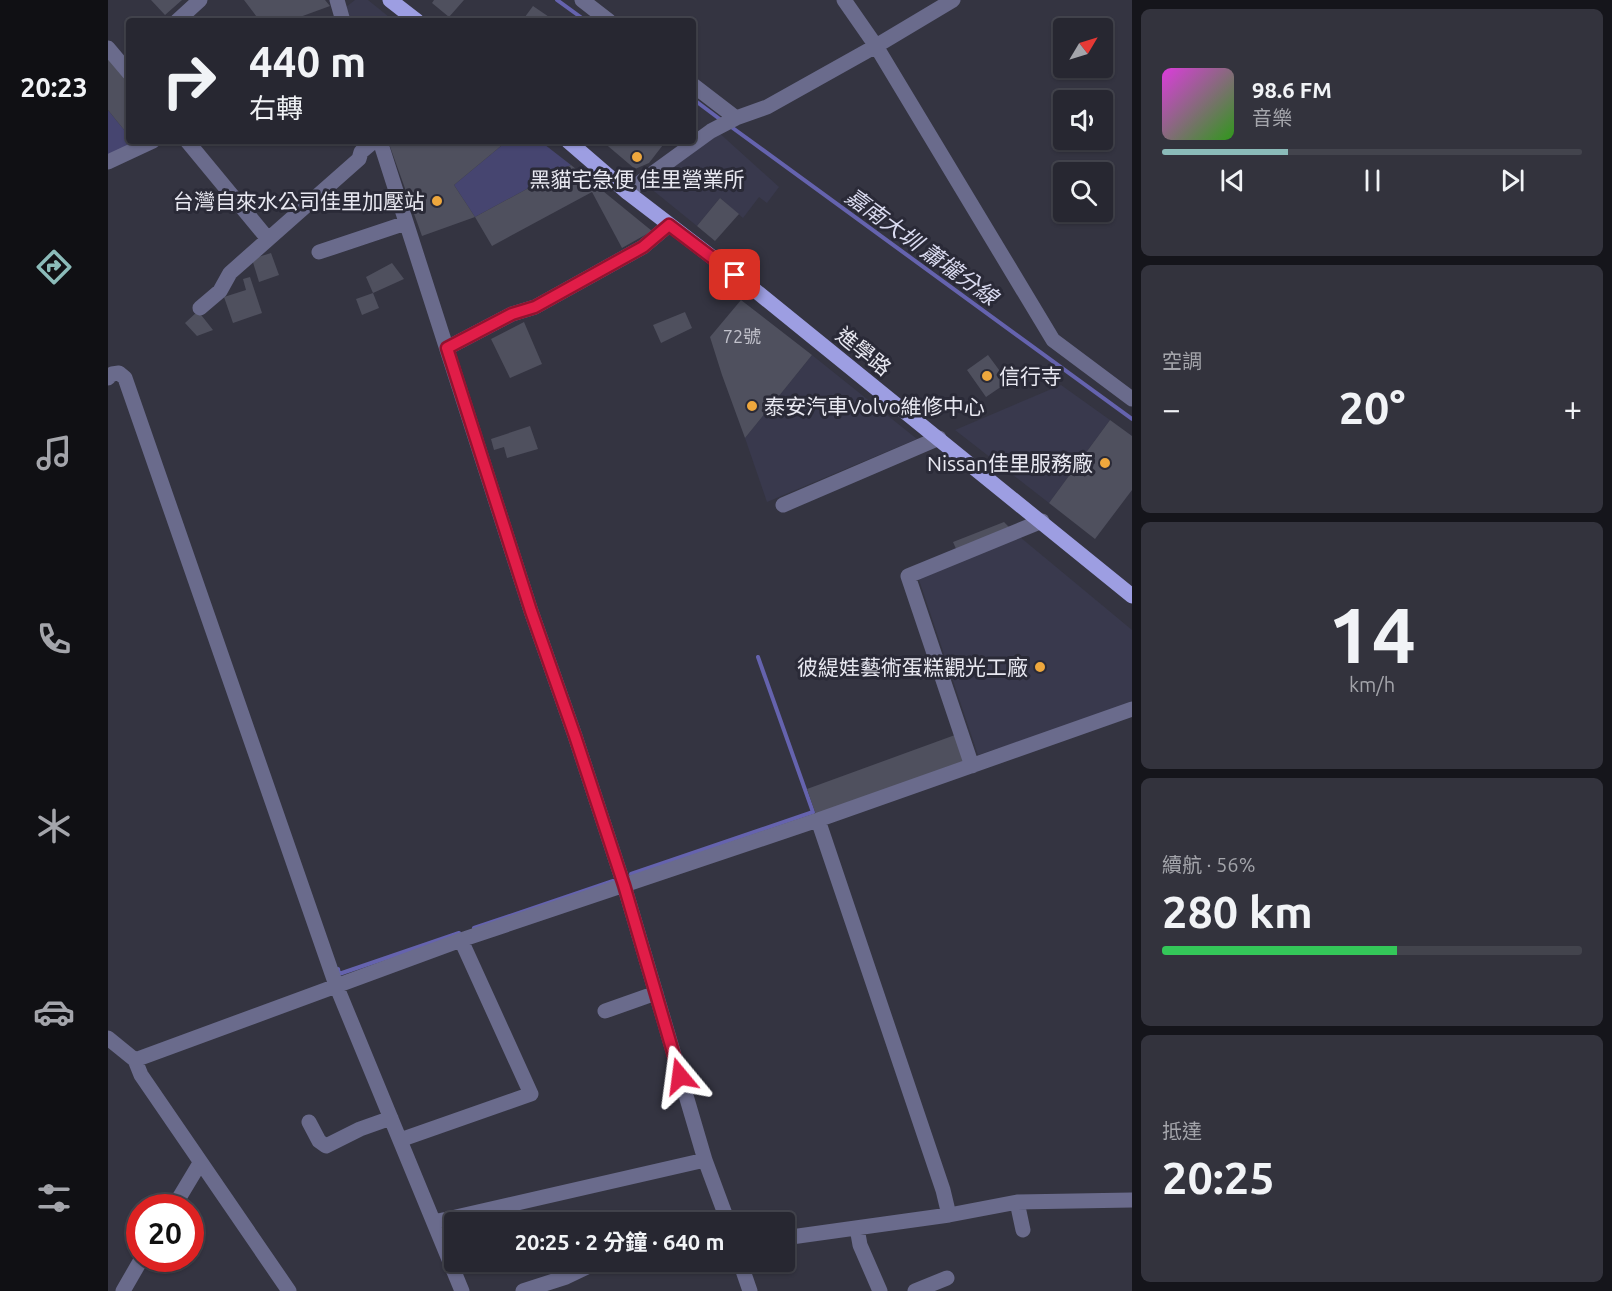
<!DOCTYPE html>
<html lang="zh-TW">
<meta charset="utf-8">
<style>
:root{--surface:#272731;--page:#33333d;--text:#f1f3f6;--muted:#a4a5ab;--line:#43444d;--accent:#8bbbb9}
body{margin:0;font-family:Ubuntu,"Noto Sans TC",sans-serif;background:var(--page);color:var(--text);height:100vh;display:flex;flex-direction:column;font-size:22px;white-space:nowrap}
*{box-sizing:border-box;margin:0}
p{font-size:20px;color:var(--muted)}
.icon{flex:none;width:33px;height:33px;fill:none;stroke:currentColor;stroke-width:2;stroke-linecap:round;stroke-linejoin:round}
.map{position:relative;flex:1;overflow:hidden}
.side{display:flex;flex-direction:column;gap:9px;padding:9px;background:#15151b;width:480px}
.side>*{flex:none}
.guide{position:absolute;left:18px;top:18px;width:570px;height:126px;border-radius:6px;box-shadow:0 2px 4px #0004,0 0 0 2px var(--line);background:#272731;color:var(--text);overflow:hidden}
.needle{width:39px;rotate:52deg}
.tools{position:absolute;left:945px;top:18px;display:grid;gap:12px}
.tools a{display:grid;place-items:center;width:60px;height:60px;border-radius:6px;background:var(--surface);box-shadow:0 2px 4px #0004,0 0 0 2px var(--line);font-size:30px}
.speed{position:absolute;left:18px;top:1194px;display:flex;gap:12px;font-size:30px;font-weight:700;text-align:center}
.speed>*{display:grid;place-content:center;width:78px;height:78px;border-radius:50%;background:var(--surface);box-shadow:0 2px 4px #0004,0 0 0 2px var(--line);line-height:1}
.speed .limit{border:9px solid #d22;background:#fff;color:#111}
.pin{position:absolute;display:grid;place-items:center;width:51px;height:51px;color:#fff;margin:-26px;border-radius:12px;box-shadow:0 3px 9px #0006}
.me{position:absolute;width:66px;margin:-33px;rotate:344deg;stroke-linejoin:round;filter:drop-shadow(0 0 4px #0008)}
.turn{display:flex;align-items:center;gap:21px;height:126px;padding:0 24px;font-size:27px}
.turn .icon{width:78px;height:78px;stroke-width:2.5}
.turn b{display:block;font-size:42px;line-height:51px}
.big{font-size:45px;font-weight:700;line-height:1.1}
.side .widget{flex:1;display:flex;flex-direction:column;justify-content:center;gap:9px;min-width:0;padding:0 21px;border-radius:9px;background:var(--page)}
.side .dial{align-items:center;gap:0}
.dial b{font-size:78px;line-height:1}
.song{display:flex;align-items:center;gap:18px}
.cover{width:72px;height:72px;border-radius:9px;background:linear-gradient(135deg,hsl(300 70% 55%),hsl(110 70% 35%))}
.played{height:6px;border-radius:3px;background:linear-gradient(90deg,var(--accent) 30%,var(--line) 30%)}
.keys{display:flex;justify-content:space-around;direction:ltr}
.heat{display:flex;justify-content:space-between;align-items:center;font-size:33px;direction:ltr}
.charge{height:9px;border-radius:4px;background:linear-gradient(90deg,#34c759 56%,var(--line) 0)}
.trip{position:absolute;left:336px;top:1212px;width:351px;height:60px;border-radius:6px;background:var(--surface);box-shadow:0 2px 4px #0004,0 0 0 2px var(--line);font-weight:700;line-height:60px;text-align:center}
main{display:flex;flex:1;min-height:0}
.menu{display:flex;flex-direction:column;width:108px;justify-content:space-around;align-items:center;background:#101014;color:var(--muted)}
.menu .icon{width:42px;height:42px}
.menu .active{color:var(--accent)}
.menu b{font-size:27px;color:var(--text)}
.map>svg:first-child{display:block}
.built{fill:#39394d}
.green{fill:#464570}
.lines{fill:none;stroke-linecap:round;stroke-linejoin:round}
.stream{stroke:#6563ae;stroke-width:4}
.building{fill:#4f505e}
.minor{stroke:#6a6b8c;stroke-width:15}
.major{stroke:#9d9ee2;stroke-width:15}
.route-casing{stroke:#92132f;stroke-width:15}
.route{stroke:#e11d48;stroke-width:10}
.poi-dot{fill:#eea73d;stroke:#2a2a37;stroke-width:2}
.labels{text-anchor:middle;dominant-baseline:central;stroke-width:6;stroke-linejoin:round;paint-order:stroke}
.number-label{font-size:18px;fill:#c2c2cc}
.poi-label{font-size:21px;fill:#e8e8f1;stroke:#2a2a37;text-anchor:end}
.street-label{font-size:21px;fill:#e8e8f1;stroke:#2a2a37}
.water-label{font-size:22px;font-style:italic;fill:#dadbf0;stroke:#2a2a37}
</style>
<main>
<nav class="menu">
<b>20:23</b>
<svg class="icon active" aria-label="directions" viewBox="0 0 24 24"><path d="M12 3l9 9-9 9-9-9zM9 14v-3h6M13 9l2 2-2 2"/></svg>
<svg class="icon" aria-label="music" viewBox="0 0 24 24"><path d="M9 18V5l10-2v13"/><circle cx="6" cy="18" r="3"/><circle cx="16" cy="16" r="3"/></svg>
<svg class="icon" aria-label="phone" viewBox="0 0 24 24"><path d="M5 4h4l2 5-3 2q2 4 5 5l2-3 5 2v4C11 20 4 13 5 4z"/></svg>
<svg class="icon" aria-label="climate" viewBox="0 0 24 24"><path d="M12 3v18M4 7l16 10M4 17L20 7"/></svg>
<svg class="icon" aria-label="car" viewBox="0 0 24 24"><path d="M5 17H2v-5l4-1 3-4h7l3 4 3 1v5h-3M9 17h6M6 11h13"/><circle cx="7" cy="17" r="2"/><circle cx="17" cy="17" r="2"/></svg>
<svg class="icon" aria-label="filters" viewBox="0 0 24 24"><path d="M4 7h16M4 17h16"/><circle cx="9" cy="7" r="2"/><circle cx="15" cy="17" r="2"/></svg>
</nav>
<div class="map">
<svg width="1024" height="1291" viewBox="0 0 1024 1291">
<rect width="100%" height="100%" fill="#343441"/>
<!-- built -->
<path class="built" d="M247 0H260L286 21H242L238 7Z
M608 130 671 187 659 203 651 197 635 218 612 198 589 226 536 183Z
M704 355 809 439 659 502 637 438Z
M953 385 1002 420 941 503 847 430Z
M912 537 1024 630V704L870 755 810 577Z"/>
<!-- green -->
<path class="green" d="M0 110 21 136V141H24L27 147 0 160Z
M399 141H432L463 165 367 217 346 185Z"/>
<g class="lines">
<!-- stream -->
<path class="stream" d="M449 0 478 21
M585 99 613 120
M622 126 1024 419
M523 874 705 812 650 657
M366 928 505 881
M230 969 231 974 351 933"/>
</g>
<!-- building -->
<path class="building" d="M43 0H74L57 15Z
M136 0H217L222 6 181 21H152Z
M326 0H356L341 17 324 3Z
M425 6 447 21H414Z
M0 56 21 80V136L0 110Z
M280 141H399L346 185 367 217 314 236Z
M494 141H558L541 163 527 169Z
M463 165 544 231 514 248 484 192 384 246 367 217Z
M612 198 631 214 607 241 589 226Z
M163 253 171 275 151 282 144 259Z
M284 263 296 279 265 293 271 308 254 315 248 299 265 293 258 277Z
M142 277 154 313 125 323 116 297 138 290 135 279Z
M633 300 704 355 637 438 614 375 602 337Z
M90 311 105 330 89 336 77 323Z
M577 312 584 328 553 343 545 325Z
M416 322 434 364 402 378 383 339Z
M880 355 900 382 878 397 859 370Z
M1002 420 1024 436V490L987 539 941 503Z
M422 426 430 449 399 458 396 447 386 450 383 439Z
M896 522 905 531 849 551 845 542Z
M847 735 856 762 708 815 699 789Z"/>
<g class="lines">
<!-- minor -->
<path class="minor" d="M229 0 235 21
M474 0 501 21
M736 0 768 46 945 340 1024 399
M69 21 92 0
M0 48 21 73
M585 85 628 118 659 107 768 46 845 0
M79 141 160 239
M272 141 423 611 467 736 516 885 597 1160 620 1222
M0 162 45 141
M519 192 603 131 628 118
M211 252 298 223
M92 308 112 291 122 273 251 159 253 152 266 141
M339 348 404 314 427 307 535 247 561 225
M0 378 4 374 11 373 17 378 228 985 354 1291
M675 505 831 438
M864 766 800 576 934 521
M710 820 835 1190 841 1215
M497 1011 548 993
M0 1038 27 1060 33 1075 181 1291
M27 1060 353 940 710 820 1024 709
M201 1122 211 1141 218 1146 252 1129 283 1118
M292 1140 423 1094 353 940
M909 1202 915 1230
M65 1208 92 1163
M326 1222 597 1160
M749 1228 752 1245 772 1291
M676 1238 841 1215 909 1202 1024 1200
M632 1262 642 1291
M15 1291 34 1258
M415 1291 458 1277 479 1267
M807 1291 839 1278"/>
<!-- major -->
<path class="major" d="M282 0 309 21
M460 141 519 192 643 287 1024 596"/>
</g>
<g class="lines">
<!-- route casing -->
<g class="route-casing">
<path id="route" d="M572 1076 516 885 467 736 423 611 339 348 404 314 427 307 535 247 561 225 627 275"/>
</g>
<!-- route -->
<use href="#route" class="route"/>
</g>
<!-- markers -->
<g class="poi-dot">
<circle cx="529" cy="157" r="6"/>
<circle cx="329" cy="201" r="6"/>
<circle cx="879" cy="376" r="6"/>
<circle cx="644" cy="406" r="6"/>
<circle cx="997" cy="463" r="6"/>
<circle cx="932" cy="667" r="6"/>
</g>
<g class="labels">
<!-- number labels -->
<g class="number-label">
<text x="634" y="336">72號</text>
</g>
<!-- poi labels -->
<g class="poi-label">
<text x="529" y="179" text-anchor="middle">黑貓宅急便 佳里營業所</text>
<text x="317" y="201">台灣自來水公司佳里加壓站</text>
<text x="891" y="376" text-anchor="start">信行寺</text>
<text x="656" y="406" text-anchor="start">泰安汽車Volvo維修中心</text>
<text x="985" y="463">Nissan佳里服務廠</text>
<text x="920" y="667">彼緹娃藝術蛋糕觀光工廠</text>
</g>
<!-- street labels -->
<g class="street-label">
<text transform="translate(756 351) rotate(39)">進學路</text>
</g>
<!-- water labels -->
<g class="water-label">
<text transform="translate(814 246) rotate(36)">嘉南大圳 蕭壠分線</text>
</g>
</g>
</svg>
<div class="tools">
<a><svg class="needle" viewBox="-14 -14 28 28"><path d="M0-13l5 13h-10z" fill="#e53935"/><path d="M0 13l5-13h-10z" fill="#a4a5ab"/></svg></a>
<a><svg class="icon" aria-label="sound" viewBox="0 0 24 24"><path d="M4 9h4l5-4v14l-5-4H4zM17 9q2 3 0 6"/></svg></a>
<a><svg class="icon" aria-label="search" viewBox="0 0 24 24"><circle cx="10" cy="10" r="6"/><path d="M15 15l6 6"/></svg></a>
</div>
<div class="speed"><div class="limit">20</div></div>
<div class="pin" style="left:627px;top:275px;background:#d93025"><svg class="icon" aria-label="arrive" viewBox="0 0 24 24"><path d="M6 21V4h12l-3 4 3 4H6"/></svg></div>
<svg class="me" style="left:572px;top:1076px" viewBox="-20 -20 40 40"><path d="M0-17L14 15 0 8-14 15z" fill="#e11d48" stroke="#fff" stroke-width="4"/></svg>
<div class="trip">20:25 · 2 分鐘 · 640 m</div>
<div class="guide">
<div class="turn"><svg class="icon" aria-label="right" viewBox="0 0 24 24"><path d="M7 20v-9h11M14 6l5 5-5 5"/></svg><div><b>440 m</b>右轉</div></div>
</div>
</div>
<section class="side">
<div class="widget">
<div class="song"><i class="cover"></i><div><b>98.6 FM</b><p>音樂</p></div></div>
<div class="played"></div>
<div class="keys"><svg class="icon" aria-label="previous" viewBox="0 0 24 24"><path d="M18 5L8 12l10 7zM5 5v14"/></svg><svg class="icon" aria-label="pause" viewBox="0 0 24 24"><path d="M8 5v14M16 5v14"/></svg><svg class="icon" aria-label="next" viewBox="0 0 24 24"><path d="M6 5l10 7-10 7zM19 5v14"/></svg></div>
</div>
<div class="widget"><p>空調</p>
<div class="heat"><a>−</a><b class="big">20°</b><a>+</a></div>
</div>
<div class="widget dial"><b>14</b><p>km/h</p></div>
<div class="widget"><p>續航 · 56%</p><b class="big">280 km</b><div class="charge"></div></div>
<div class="widget"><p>抵達</p><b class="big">20:25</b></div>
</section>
</main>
